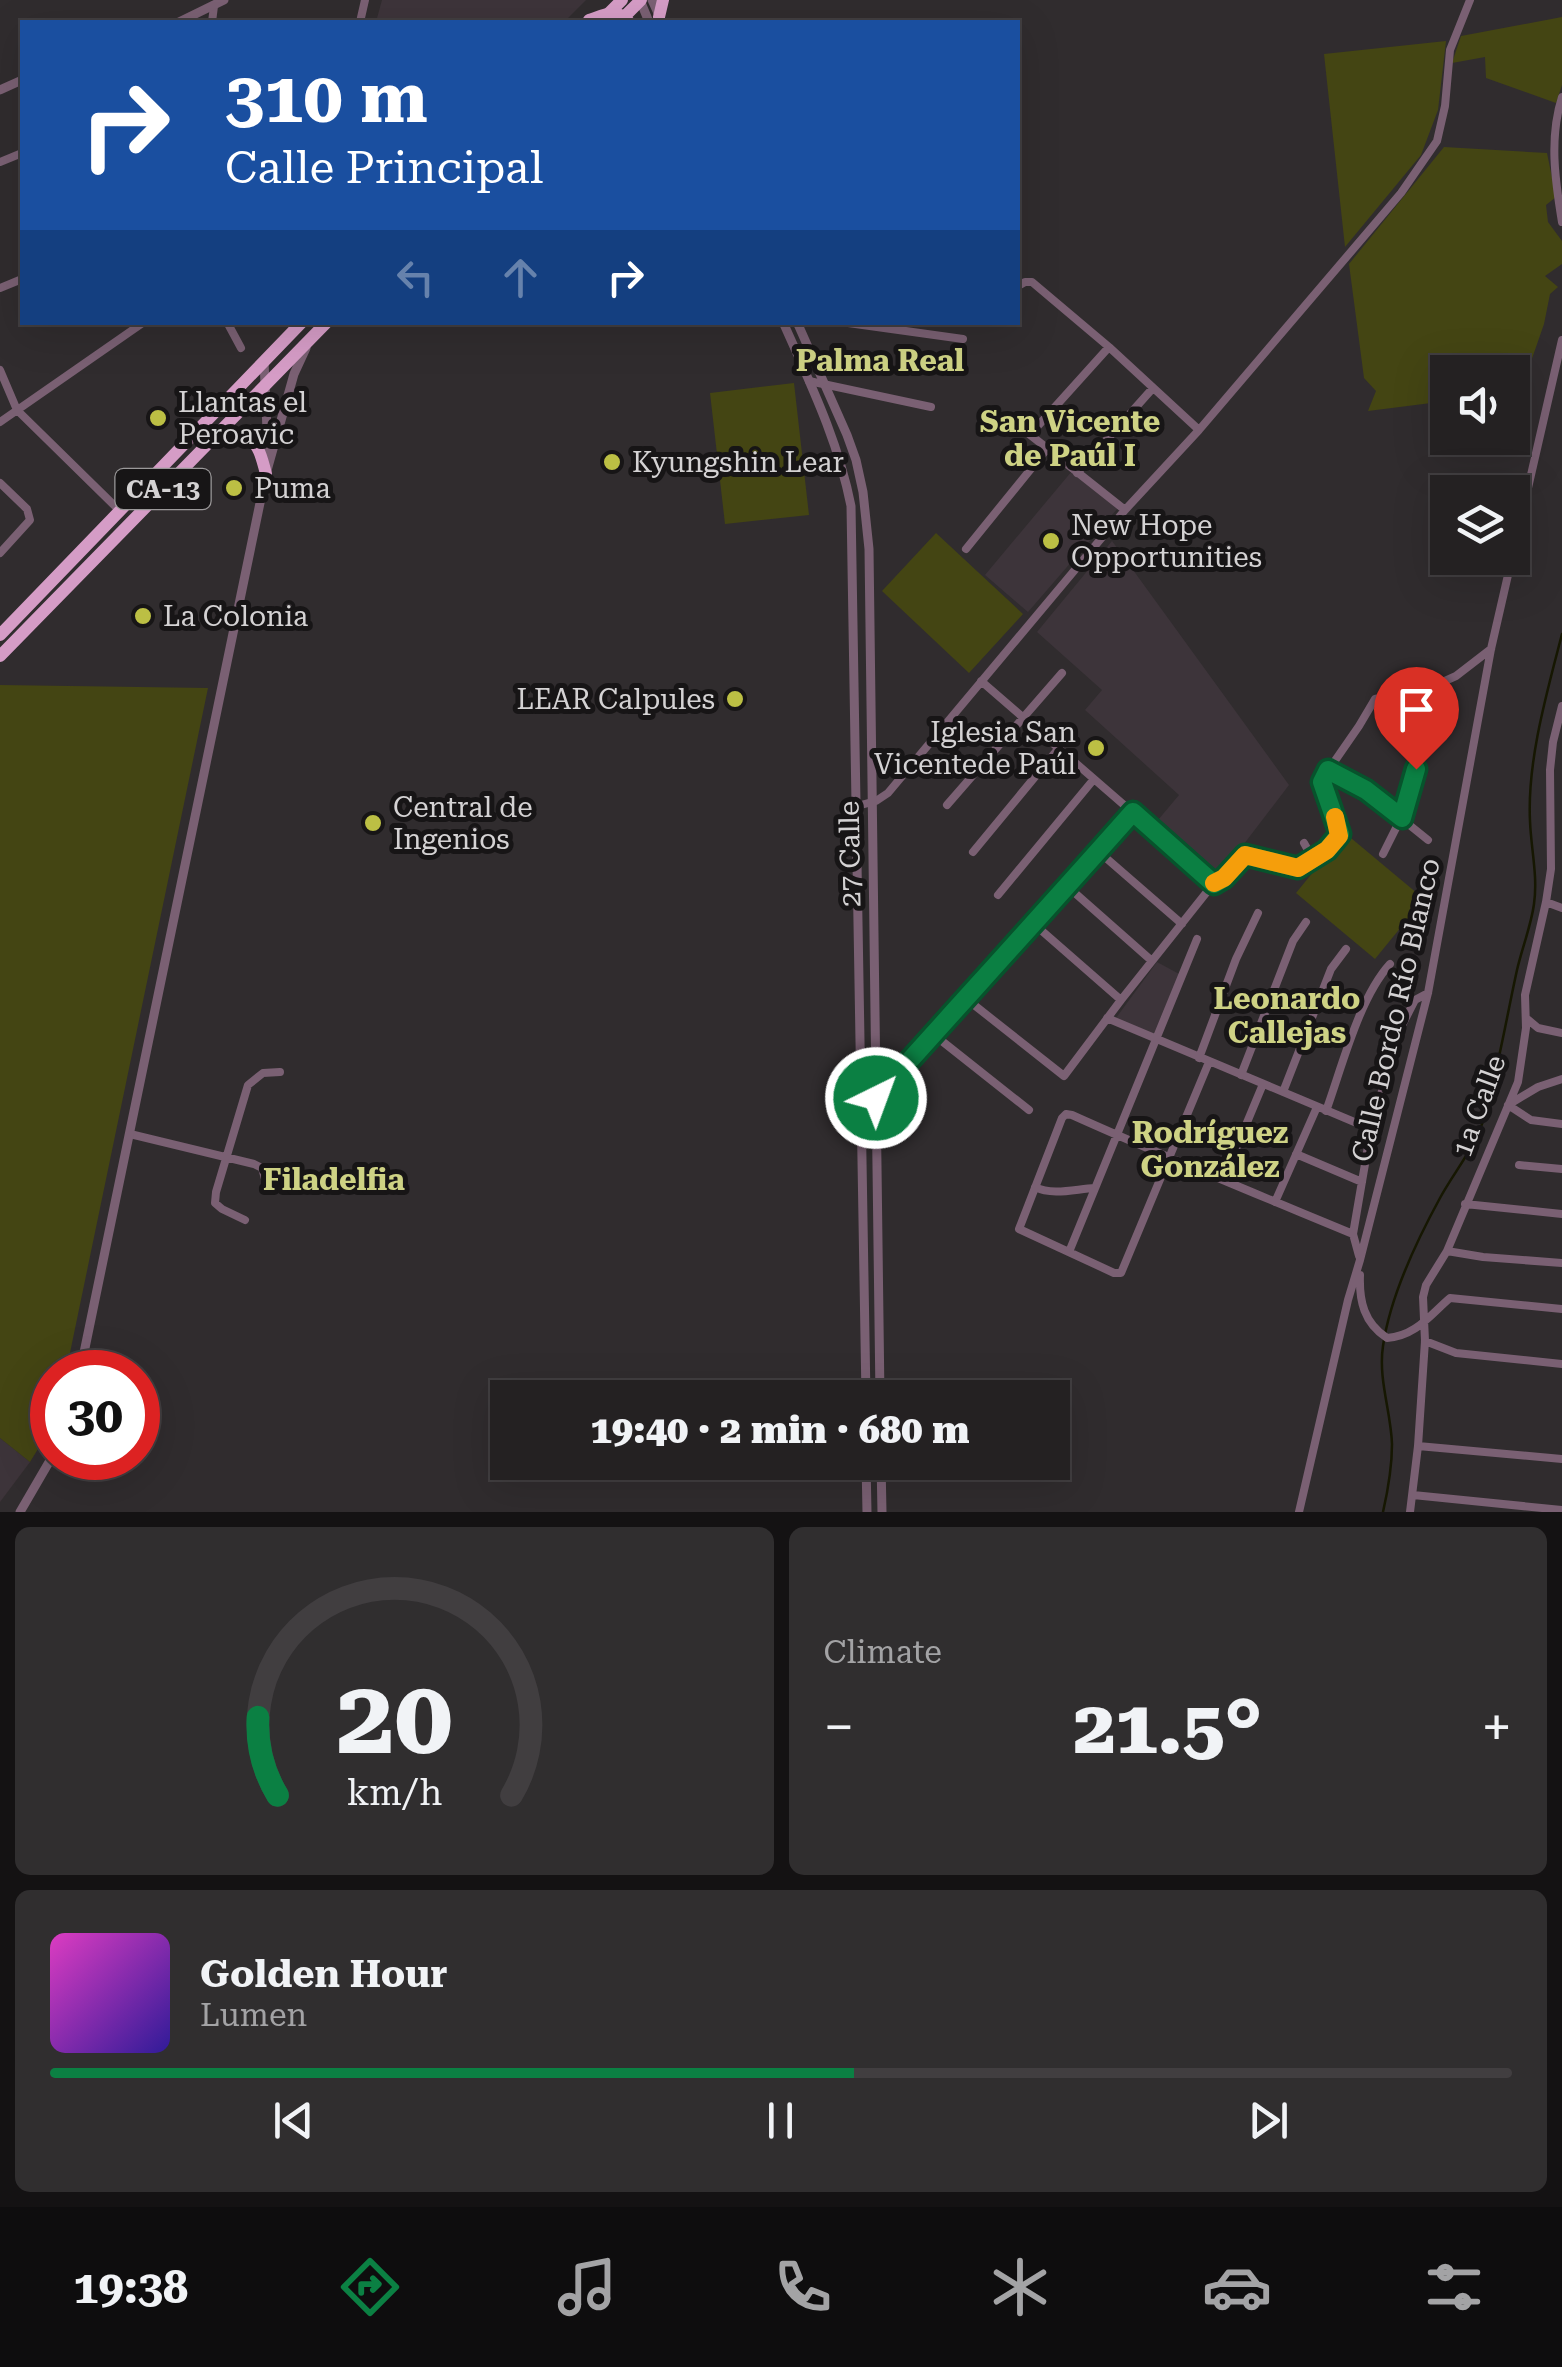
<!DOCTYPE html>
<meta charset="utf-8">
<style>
:root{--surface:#242122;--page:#302e2f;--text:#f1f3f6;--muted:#a3a3a5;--line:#413e40;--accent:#0b8043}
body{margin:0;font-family:"Roboto Serif",serif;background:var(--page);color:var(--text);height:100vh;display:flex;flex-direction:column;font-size:38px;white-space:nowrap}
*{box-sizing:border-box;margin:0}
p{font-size:32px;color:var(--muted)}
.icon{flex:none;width:55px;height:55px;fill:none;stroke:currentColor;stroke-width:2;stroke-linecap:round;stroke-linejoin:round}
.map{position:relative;height:1512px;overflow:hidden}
.drawer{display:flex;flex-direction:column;gap:15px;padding:15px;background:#141213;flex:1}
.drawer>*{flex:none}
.hud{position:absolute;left:20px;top:20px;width:1000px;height:305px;border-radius:0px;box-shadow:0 10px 40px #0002,0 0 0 2px var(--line);background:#1a4fa0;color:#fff;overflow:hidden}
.fabs{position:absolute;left:1430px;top:355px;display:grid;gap:20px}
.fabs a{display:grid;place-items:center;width:100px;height:100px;border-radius:0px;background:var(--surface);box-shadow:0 10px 40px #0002,0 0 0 2px var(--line);font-size:50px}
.speed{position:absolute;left:30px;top:1350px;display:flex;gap:20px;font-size:50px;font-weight:700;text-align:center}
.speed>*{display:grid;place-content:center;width:130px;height:130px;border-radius:50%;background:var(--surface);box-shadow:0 10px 40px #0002,0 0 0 2px var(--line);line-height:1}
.speed .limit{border:15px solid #d22;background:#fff;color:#111}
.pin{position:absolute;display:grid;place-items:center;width:85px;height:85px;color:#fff;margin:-102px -42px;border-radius:50% 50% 50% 0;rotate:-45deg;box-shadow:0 0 10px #0007}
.pin .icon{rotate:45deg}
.me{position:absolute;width:110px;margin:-55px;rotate:42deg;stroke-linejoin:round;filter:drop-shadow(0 0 8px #0008)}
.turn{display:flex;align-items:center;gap:35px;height:210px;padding:0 40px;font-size:45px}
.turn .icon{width:130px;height:130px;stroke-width:2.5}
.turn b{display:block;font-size:70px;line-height:85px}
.lanes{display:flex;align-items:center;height:95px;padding:0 40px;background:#0003;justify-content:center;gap:50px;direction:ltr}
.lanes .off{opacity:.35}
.big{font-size:75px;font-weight:800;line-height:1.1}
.drawer .widget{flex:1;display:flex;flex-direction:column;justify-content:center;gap:15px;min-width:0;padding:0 35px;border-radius:15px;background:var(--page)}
.drawer .dial{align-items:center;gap:0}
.dial svg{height:260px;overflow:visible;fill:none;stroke:var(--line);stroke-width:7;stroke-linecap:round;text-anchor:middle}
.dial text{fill:var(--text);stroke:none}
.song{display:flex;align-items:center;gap:30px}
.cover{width:120px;height:120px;border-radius:15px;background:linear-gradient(135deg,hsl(310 70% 55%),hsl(250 70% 35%))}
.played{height:10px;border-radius:5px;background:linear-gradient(90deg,var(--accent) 55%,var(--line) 55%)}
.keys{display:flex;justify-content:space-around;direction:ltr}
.heat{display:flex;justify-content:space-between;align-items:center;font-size:55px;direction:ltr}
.drawer .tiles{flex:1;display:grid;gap:15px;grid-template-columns:1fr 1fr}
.widget:last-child{grid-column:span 2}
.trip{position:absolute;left:490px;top:1380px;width:580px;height:100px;border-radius:0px;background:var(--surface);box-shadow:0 10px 40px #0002,0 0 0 2px var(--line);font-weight:800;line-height:100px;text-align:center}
.dock{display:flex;height:160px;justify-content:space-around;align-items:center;background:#0e0d0e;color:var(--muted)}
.dock .icon{width:70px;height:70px}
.dock .active{color:var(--accent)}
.dock b{font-size:45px;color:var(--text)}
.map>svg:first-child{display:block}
.built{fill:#3d343a}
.green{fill:#444513}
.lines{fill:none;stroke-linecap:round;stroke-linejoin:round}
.stream{stroke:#161702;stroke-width:2.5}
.minor{stroke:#7a6073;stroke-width:8}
.tertiary{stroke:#7a6073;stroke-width:9}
.trunk{stroke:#d59cc6;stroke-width:12}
.trunk-bridge{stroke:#d59cc6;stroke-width:12}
.route-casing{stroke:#07532c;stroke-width:25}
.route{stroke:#0b8043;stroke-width:18}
.slow{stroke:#f59e0b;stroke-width:18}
.poi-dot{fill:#bcbf44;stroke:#171516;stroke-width:4}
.labels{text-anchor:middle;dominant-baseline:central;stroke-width:10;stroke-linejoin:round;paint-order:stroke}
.shield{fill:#171516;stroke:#9b999a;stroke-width:2.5}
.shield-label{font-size:25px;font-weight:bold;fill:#d4d2d3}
.poi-label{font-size:28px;fill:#d4d2d3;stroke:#171516;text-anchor:start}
.street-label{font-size:28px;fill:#d4d2d3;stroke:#171516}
.neighbourhood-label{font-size:30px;font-weight:bold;fill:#ced284;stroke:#171516}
</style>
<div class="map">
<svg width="1562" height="1512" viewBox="0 0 1562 1512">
<rect width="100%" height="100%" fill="#302c2e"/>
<!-- built -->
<path class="built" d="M382 0H586L564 22H376Z
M1072 471 1118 508 1028 612 985 575Z
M1112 541 1289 785 1218 878 1153 826 1179 795 1085 710 1102 690 1037 632Z
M1157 962 1181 975 1156 1037 1116 1018Z
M0 1438 30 1462 0 1502Z"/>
<!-- green -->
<path class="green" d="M1562 17V85L1556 103 1486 78 1485 57 1452 63 1461 36Z
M1446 41 1438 110 1421 155 1345 247 1324 54Z
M1444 147 1547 153 1556 197 1546 205 1548 222 1562 241V264L1545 276 1558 287 1550 294 1544 324 1520 393 1513 394 1512 372H1448L1447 401 1368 411 1376 391 1364 378 1349 264Z
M794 383 809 515 725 524 710 393Z
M936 533 1023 614 969 673 882 591Z
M0 685 208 688 66 1372H52V1426L30 1462 0 1438Z
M1345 833 1424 899 1375 959 1296 893Z"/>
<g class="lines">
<!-- stream -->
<path class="stream" d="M1383 1512C1388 1490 1392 1467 1392 1444 1391 1412 1378 1379 1383 1346 1390 1297 1416 1242 1440 1198 1454 1172 1475 1148 1484 1118 1498 1070 1506 1020 1517 970 1522 948 1531 926 1534 904 1538 876 1531 849 1530 821 1527 761 1547 692 1562 634"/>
<!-- minor -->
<path class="minor" d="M212 22 214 6
M360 22 365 0
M1562 97C1549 138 1555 180 1562 222
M0 162 22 153
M1018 286 1025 282H1032L1109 347 1199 430
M0 288 22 279
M227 322 241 348
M841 322 963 339
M0 370 17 410 121 512
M809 381 931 407
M0 422 144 322
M1019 426 1125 510
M1036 428 1109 347
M1077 473 1153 388
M0 483 27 509 30 520 0 553
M966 549 1047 449
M981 681 1214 883
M1328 770 1366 790 1428 840
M947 805 1062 673
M857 806 876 801 888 793 1125 510 1199 430 1401 193 1437 141 1445 106 1450 50 1470 0
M1304 843 1313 859
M1098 851 1182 924
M973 852 1058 749
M1383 854 1401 818 1416 769 1436 685
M1067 886 1152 961
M998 895 1094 779
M1546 902 1562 908
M1034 924 1121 1000
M964 997 1064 1076 1121 1000 1214 883 1224 878 1245 855 1298 869 1327 849 1339 836 1323 778 1359 726 1375 699 1436 685 1456 676 1491 649
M1107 1018 1371 1129
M1526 1018 1538 1028 1562 1033
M933 1034 1029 1110
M1199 1058 1236 959 1258 913
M1209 1062 1121 1273H1114L1019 1229 1062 1118 1066 1114 1072 1115C1165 1157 1259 1195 1353 1234
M1241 1075 1293 941 1306 922
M1562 1079 1538 1087 1508 1105 1531 1120 1562 1124
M1283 1092 1331 969 1346 949
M1326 1111C1342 1067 1359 998 1390 964
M862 1114C952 1013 1043 913 1133 813
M130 1134 254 1164 262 1168 265 1179
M1296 1154 1362 1182
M1519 1165 1562 1169
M1223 1180 1263 1084
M1035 1187C1053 1196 1075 1189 1095 1188
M1275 1202 1317 1107
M1465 1204 1562 1214
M245 1220 222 1209 215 1203 216 1192 248 1085 263 1073 280 1072
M1447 1251 1483 1257 1562 1263
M1069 1252 1197 939
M1359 1256 1353 1234 1371 1129 1384 1084 1393 1043 1415 1000 1428 993
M1360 1275C1359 1301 1364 1323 1387 1338 1416 1336 1430 1315 1450 1298L1562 1309
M1425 1341 1456 1353 1562 1364
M1418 1446 1562 1459
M1413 1495 1562 1510
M1299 1512 1348 1300 1360 1260 1428 993 1491 649 1562 340
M1410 1512 1418 1446 1425 1341 1423 1297 1426 1285 1447 1251 1518 1082 1526 1028 1525 995 1546 902 1551 869 1550 770 1553 742 1562 706"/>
<!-- tertiary -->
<path class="tertiary" d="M640 0 649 22
M652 0 662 22
M179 22 224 0
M0 90 22 80
M783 322C810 383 838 440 851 506L866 1398
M797 322 847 435 856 460 863 492 869 549 880 1398
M264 361 268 453
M80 1372 266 474 294 374 306 348
M866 1462 867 1512
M881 1462 882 1512
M20 1512 52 1457"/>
<!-- trunk -->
<path class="trunk" d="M659 17 663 0
M589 20C604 15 617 7 629 22
M213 437C251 431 257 437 266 474
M0 635 302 322
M0 656 327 322"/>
<!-- trunk-bridge -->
<path class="trunk-bridge" d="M600 22 622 0
M619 22 641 0"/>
</g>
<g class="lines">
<!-- route casing -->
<g class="route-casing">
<path id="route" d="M876 1098C962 1002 1048 908 1133 812L1214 884 1224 878 1245 855 1298 868 1327 850 1340 834 1322 782 1328 770 1366 790 1402 818 1416 769"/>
</g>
<!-- route -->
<use href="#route" class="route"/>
<!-- slow -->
<path class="slow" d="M1214 883 1224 878 1245 855 1298 868 1327 850 1339 836 1335 817"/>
</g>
<!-- markers -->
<g class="poi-dot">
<circle cx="158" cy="418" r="10"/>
<circle cx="612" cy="462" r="10"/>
<circle cx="234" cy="488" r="10"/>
<circle cx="1051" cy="541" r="10"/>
<circle cx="143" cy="616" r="10"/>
<circle cx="735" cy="699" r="10"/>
<circle cx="1096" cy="748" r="10"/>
<circle cx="373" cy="823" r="10"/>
</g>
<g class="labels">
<!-- shield labels -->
<rect class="shield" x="115.5" y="469" width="95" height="40" rx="8"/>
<g class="shield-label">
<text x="163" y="489">CA-13</text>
</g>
<!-- poi labels -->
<g class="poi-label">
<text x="178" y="402">Llantas el<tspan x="178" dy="32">Peroavic</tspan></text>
<text x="632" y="462">Kyungshin Lear</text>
<text x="254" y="488">Puma</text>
<text x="1071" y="525">New Hope<tspan x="1071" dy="32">Opportunities</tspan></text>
<text x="163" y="616">La Colonia</text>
<text x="715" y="699" text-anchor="end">LEAR Calpules</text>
<text x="1076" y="732" text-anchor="end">Iglesia San<tspan x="1076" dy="32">Vicentede Paúl</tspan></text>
<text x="393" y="807">Central de<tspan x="393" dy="32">Ingenios</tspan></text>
</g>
<!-- street labels -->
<g class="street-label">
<text transform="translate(850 854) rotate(-91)">27 Calle</text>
<text transform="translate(1396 1010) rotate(-77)">Calle Bordo Río Blanco</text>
<text transform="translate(1479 1106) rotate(-70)">1a Calle</text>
</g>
<!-- neighbourhood labels -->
<g class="neighbourhood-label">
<text x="880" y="360">Palma Real</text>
<text x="1070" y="421">San Vicente<tspan x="1070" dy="34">de Paúl I</tspan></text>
<text x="1287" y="998">Leonardo<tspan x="1287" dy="34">Callejas</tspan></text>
<text x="1210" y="1132">Rodríguez<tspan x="1210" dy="34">González</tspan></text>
<text x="334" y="1179">Filadelfia</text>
</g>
</g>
</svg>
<div class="fabs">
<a><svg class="icon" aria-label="sound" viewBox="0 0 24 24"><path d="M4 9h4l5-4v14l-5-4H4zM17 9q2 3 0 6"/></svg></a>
<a><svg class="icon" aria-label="layers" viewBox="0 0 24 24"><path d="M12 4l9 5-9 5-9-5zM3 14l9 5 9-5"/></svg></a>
</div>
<div class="speed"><div class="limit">30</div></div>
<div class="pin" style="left:1416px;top:769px;background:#d93025"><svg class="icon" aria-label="arrive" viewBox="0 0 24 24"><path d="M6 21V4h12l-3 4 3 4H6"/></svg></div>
<svg class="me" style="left:876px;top:1098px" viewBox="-20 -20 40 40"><circle r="17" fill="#0b8043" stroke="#fff" stroke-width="3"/><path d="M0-11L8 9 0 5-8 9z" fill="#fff"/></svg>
<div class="trip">19:40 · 2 min · 680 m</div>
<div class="hud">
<div class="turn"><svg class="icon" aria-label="right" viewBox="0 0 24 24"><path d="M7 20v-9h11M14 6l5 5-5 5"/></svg><div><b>310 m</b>Calle Principal</div></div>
<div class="lanes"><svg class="icon off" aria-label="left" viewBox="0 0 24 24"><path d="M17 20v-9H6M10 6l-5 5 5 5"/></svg><svg class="icon off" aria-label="ahead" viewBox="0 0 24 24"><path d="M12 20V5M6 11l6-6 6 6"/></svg><svg class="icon" aria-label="right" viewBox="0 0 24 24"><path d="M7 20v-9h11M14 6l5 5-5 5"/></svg></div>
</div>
</div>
<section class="drawer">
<div class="tiles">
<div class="widget dial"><svg viewBox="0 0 100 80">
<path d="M14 69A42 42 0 1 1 86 69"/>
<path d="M14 69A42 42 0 0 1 8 45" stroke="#0b8043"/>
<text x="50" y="56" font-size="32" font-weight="700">20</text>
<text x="50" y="72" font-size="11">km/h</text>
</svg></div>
<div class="widget"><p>Climate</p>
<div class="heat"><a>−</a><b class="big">21.5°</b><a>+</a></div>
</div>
<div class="widget">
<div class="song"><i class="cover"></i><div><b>Golden Hour</b><p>Lumen</p></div></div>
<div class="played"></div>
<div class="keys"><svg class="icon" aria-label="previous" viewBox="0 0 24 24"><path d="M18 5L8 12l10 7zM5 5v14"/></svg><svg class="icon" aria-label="pause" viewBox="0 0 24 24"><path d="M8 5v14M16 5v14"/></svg><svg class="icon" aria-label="next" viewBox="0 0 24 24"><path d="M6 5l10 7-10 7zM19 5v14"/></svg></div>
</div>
</div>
</section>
<nav class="dock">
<b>19:38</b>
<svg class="icon active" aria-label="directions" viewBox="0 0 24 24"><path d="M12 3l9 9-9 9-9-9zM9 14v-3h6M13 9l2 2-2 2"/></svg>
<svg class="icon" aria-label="music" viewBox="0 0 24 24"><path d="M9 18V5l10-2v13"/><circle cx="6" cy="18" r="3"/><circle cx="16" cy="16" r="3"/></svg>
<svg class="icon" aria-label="phone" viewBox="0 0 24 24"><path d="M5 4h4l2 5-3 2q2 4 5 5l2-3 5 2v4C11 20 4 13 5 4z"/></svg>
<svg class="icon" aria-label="climate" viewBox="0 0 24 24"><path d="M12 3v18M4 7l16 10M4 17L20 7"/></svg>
<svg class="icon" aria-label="car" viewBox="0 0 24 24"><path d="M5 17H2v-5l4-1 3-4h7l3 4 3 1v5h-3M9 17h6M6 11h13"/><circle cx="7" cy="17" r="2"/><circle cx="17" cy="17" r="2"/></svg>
<svg class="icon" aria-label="filters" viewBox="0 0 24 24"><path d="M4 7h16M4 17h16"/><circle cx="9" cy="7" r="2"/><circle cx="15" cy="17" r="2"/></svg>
</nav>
